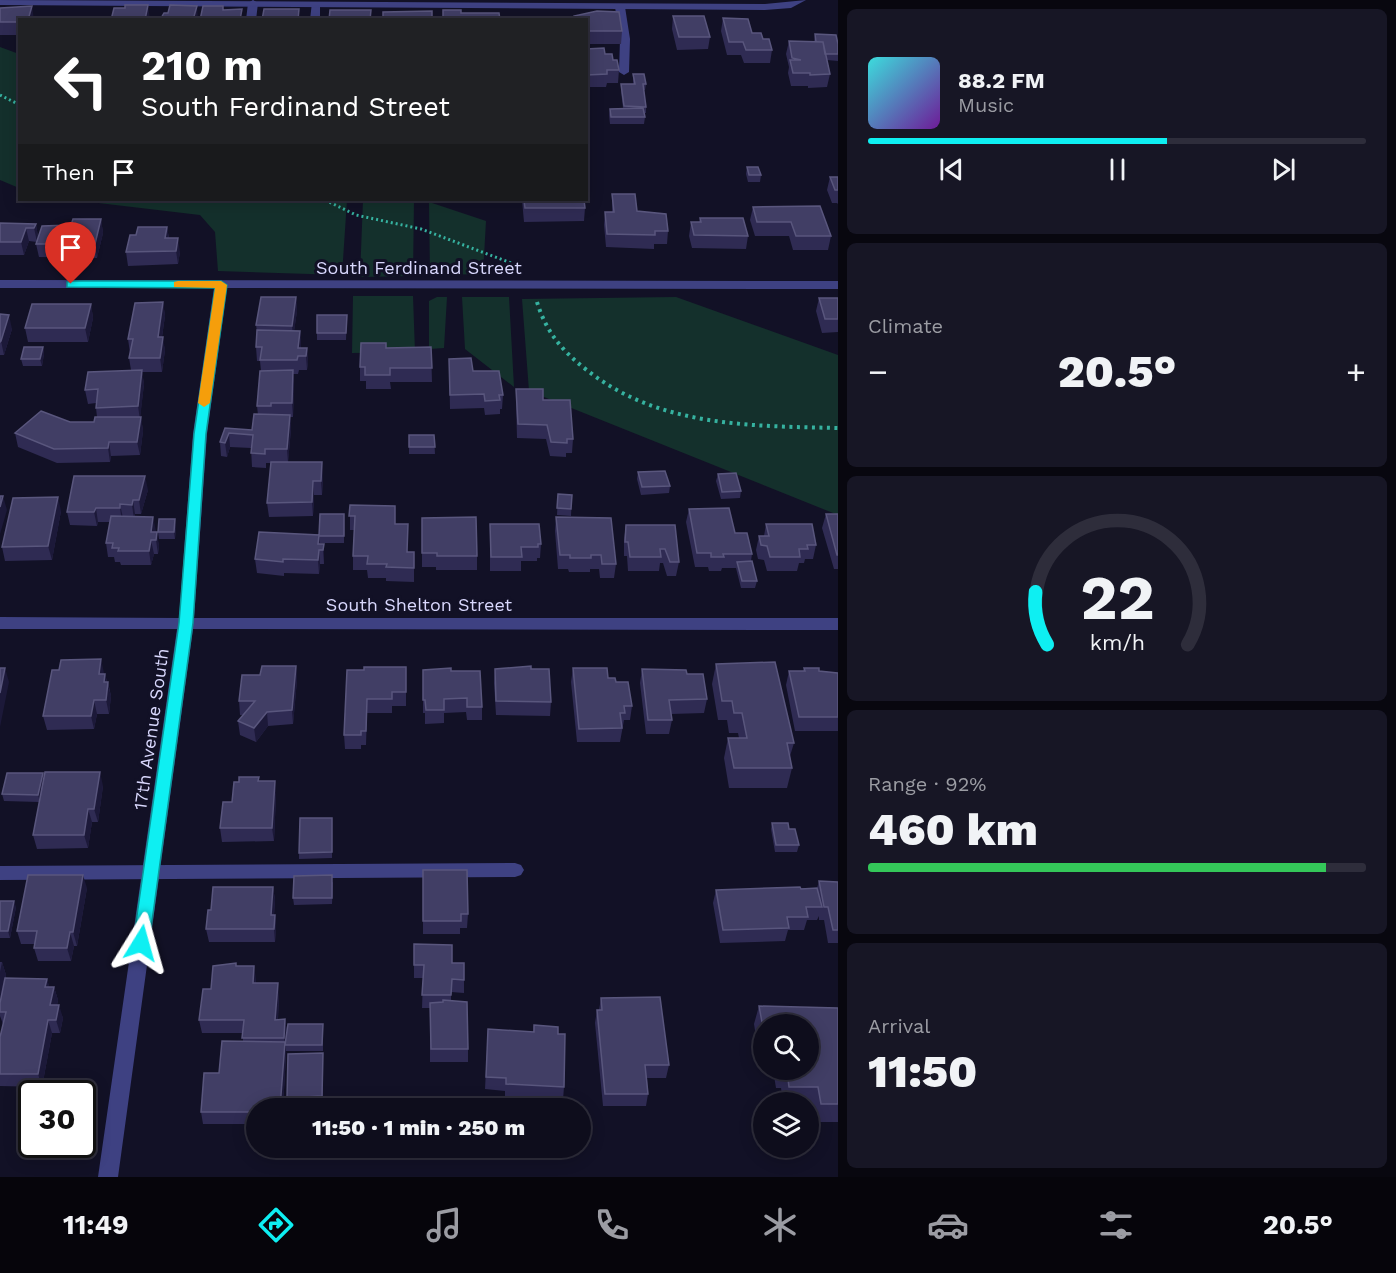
<!DOCTYPE html>
<meta charset="utf-8">
<style>
:root{--surface:#0e0d1c;--page:#171625;--text:#f1f3f6;--muted:#9b9ca3;--line:#2e2d3b;--accent:#0eeff2}
body{margin:0;font-family:"Work Sans",sans-serif;background:var(--page);color:var(--text);height:100vh;display:flex;flex-direction:column;font-size:22px;white-space:nowrap}
*{box-sizing:border-box;margin:0}
p{font-size:20px;color:var(--muted)}
.icon{flex:none;width:33px;height:33px;fill:none;stroke:currentColor;stroke-width:2;stroke-linecap:round;stroke-linejoin:round}
.map{position:relative;flex:1;overflow:hidden}
.details{display:flex;flex-direction:column;gap:9px;padding:9px;background:#08070f;width:558px}
.details>*{flex:none}
.banner{position:absolute;left:18px;top:18px;width:570px;height:183px;border-radius:0px;box-shadow:0 3px 15px #0003,0 0 0 2px var(--line);background:#202124;color:#fff;overflow:hidden}
.buttons{position:absolute;left:753px;top:1014px;display:grid;gap:12px}
.buttons a{display:grid;place-items:center;width:66px;height:66px;border-radius:50%;background:var(--surface);box-shadow:0 3px 15px #0003,0 0 0 2px var(--line);font-size:30px}
.speed{position:absolute;left:18px;top:1080px;display:flex;gap:12px;font-size:30px;font-weight:700;text-align:center}
.speed>*{display:grid;place-content:center;width:78px;height:78px;border-radius:50%;background:var(--surface);box-shadow:0 3px 15px #0003,0 0 0 2px var(--line);line-height:1}
.speed .limit{border:3px solid #111;border-radius:9px;background:#fff;color:#111}
.pin{position:absolute;display:grid;place-items:center;width:51px;height:51px;color:#fff;margin:-62px -26px;border-radius:50% 50% 50% 0;rotate:-45deg;box-shadow:0 0 6px #0007}
.pin .icon{rotate:45deg}
.me{position:absolute;width:66px;margin:-33px;rotate:8deg;stroke-linejoin:round;filter:drop-shadow(0 0 4px #0008)}
.turn{display:flex;align-items:center;gap:21px;height:126px;padding:0 24px;font-size:27px}
.turn .icon{width:78px;height:78px;stroke-width:2.5}
.turn b{display:block;font-size:42px;line-height:51px}
.then{display:flex;align-items:center;height:57px;padding:0 24px;background:#0003;gap:12px;font-size:22px}
.big{font-size:45px;font-weight:800;line-height:1.1}
.details .card{flex:1;display:flex;flex-direction:column;justify-content:center;gap:9px;min-width:0;padding:0 21px;border-radius:9px;background:var(--page)}
.details .dial{align-items:center;gap:0}
.dial svg{height:156px;overflow:visible;fill:none;stroke:var(--line);stroke-width:7;stroke-linecap:round;text-anchor:middle}
.dial text{fill:var(--text);stroke:none}
.song{display:flex;align-items:center;gap:18px}
.cover{width:72px;height:72px;border-radius:9px;background:linear-gradient(135deg,hsl(180 70% 55%),hsl(280 70% 35%))}
.played{height:6px;border-radius:3px;background:linear-gradient(90deg,var(--accent) 60%,var(--line) 60%)}
.keys{display:flex;justify-content:space-around;direction:ltr}
.heat{display:flex;justify-content:space-between;align-items:center;font-size:33px;direction:ltr}
.charge{height:9px;border-radius:4px;background:linear-gradient(90deg,#34c759 92%,var(--line) 0)}
.trip{position:absolute;left:246px;top:1098px;width:345px;height:60px;border-radius:30px;background:var(--surface);box-shadow:0 3px 15px #0003,0 0 0 2px var(--line);font-weight:800;line-height:60px;text-align:center}
.menu{display:flex;height:96px;justify-content:space-around;align-items:center;background:#06050b;color:var(--muted)}
.menu .icon{width:42px;height:42px}
.menu .current{color:var(--accent)}
.menu b{font-size:27px;color:var(--text)}
main{display:flex;flex:1;min-height:0}
.map>svg:first-child{display:block}
.green{fill:#14302c}
.lines{fill:none;stroke-linecap:round;stroke-linejoin:round}
.path-far1{stroke:#36b2a0;stroke-width:3;stroke-dasharray:2 3;stroke-linecap:butt}
.path{stroke:#36b2a0;stroke-width:4;stroke-dasharray:3 4.5;stroke-linecap:butt}
.service{fill:#3e4182;fill-rule:evenodd}
.minor{fill:#3e4182;fill-rule:evenodd}
.wall{fill:#2f2b53}
.shaded-wall{fill:#1c1939}
.building{fill:#413e65;stroke:#59567d;stroke-width:1.5}
.route{fill:#0eeff2;stroke:#099b9d;stroke-width:1.5}
.slow{fill:#f59e0b}
.labels{text-anchor:middle;dominant-baseline:central;stroke-width:6;stroke-linejoin:round;paint-order:stroke}
.street-label{font-size:18px;fill:#d9d8fd;stroke:#121126}
</style>
<main>
<div class="map">
<svg width="838" height="1177" viewBox="0 0 838 1177">
<rect width="100%" height="100%" fill="#121126"/>
<!-- green -->
<path class="green" d="M0 47 19 54V188L0 180Z
M73 200H347L342 275 218 271 215 232 200 215Z
M363 200H414L413 276 360 277Z
M429 202 486 221 483 274 430 275Z
M353 296H413L415 352 352 353Z
M437 297H447L444 348 429 349V301Z
M462 297H509L514 387 465 349Z
M676 297 838 355V515L529 391 522 299Z"/>
<g class="lines">
<!-- path-far1 -->
<path class="path-far1" d="M0 95 20 105
M325 200 356 215 421 229 514 264"/>
<!-- path -->
<path class="path" d="M537 302C546 332 563 352 588 371 660 427 751 426 838 428"/>
<!-- service -->
<path class="service" d="M253 0 258 3 256 20H246L248 3Z
M312 2 320 4V20H310Z
M620 4 625 7 630 39 629 72 624 75 619 72 620 39 615 7Z
M515 863 521 865 524 870 521 875 515 877 0 880V866Z"/>
<!-- minor -->
<path class="minor" d="M0 0 765 4 806 0 791 8 765 10 0 5Z
M0 280 838 281V289L227 288 207 434 194 618H838V630L193 629 118 1177H98L177 629H0V617L179 618 193 434 214 288H0Z"/>
</g>
<!-- wall -->
<path class="wall" d="M0 8 35 19 20 20V35H0Z
M597 11 619 12 622 31 621 44H586V20H574V16Z
M673 16 710 37 708 49 677 50 672 29Z
M723 18 752 33 763 39 772 50 770 63H744L741 55H727L721 31Z
M815 34 838 44V61L827 60 830 74 827 87 808 88V86H791L788 73 789 67 786 54 789 41 814 42Z
M586 49 605 54 613 60 619 70 618 83H607L606 87H586Z
M633 74 646 84 645 90H644L646 107V113H644L645 117 644 124H610L609 115 610 109 623 108 621 91V84H633Z
M747 167 761 175 760 182H748L746 174Z
M830 177H838V204L837 203H832L827 190Z
M612 194 637 211 668 231 667 244H654V249L606 247 604 225 605 212H612Z
M522 200H584L585 208 584 221 524 222Z
M753 207 831 236 828 250H793L789 236H755L750 220Z
M700 218 748 236 746 249 692 248 689 236 691 222H699Z
M101 219 103 233 97 258 39 257 36 244 37 242 29 241 24 255H0V223L36 224 38 237 71 225Z
M167 227 169 238 180 252 178 264 128 266 126 252 136 235Z
M296 297 297 311 294 331H300L301 348H307L308 362 307 370H299L298 374H293L294 384 293 417H290L291 429 288 462 323 476 322 495H314L313 516 269 517 267 503 271 463H266V468L252 467 251 448 230 447 227 457 221 456 220 442 225 428 252 430 258 415 257 406 261 371 260 361H257L256 347 257 332 256 325Z
M819 298H838V332L822 333 816 311Z
M163 302 165 316 162 337 165 350 162 372H142L144 384 140 417H141L143 431 140 455 111 456 110 462 57 463 18 447 15 433 70 422H94L97 417 96 408V403L88 404 85 390 131 370 129 358 130 353 128 339Z
M91 304 93 318 88 342H28L25 328Z
M0 314 12 329 4 355H0Z
M347 315 346 340H317V333Z
M43 347 44 354 42 366H23L21 359Z
M431 347 432 382H390L391 389H366V381H360V367L386 348Z
M449 359 473 371 503 395 502 409H500V414L485 415 484 408 450 409Z
M516 389 543 400 573 439 572 453H566V457L550 456 546 439 517 438 516 403Z
M409 435H434L435 454H409Z
M638 472 670 486 669 493 641 495 637 479Z
M718 474 741 491 740 498 721 499 716 481Z
M148 490 141 514H135V516L156 531 159 546 158 554H154L151 565H121L120 562H115L114 557H108L106 543 110 522H98L97 526 70 525 67 512Z
M558 494 572 495 571 516 557 515Z
M350 505 396 524 408 552H414V582L386 581V578H368L367 570H353V556L354 530H350Z
M689 509 735 533 752 554 751 561 757 581 755 588H741L736 568H722L721 571H709L708 567H695L686 522Z
M61 511 52 560 5 561 2 547Z
M344 514V543H319L320 544H324V564H320L319 574 284 573V576L257 573 255 559 319 535Z
M826 514H838V569H834L822 528Z
M556 517 616 564 614 578H600L599 569H590V572H569L568 569H558L555 531Z
M422 518 477 556V570H436V567H422Z
M490 524 541 544 540 558H537V561H521V571H490Z
M766 524 816 545 813 559H805L804 563H799L797 571H767L764 560 758 559 756 550 759 536H764Z
M626 525H675L679 562 676 576H667L663 563H660L659 571H628L627 556H624V539Z
M176 526 175 539H159L158 532Z
M716 664 794 743 790 756 792 768 787 788H729L724 758 728 738H739L738 733H729L727 720H718L712 684Z
M296 666 297 680 293 724 268 726 256 742 240 735 238 721 243 715H240L239 701 260 675Z
M406 667V706H392V713H367L366 745H361V749H345L344 735 364 670Z
M573 668 608 678 616 682 632 706 630 720H624L620 742H577L571 682Z
M804 668 819 671 838 673V731H795L786 685 789 671H803Z
M495 669H531L551 702 550 716 496 715 494 683Z
M642 669 687 674 707 699 704 713 671 714 672 720 669 734H646L640 683Z
M423 670 451 671 482 707V720H467L466 712 444 713V723L425 724V713H423Z
M104 674H105L107 682H108L111 696 109 714H97L94 729 47 730 43 716Z
M44 777 103 786 98 822H92L88 848 37 849 33 835 39 802 4 801 2 794Z
M259 777V781L276 795 274 841 222 842 220 828 232 802 239 782Z
M332 818V858L299 859V853Z
M772 823 789 829 799 845 797 852H775L771 829Z
M423 870 468 914 467 928H460V934H423Z
M819 881 838 882V943H828L824 920H819V916L817 920H807L804 930H788L785 941 720 943 713 903 716 890 817 888Z
M333 882 332 904 294 905 293 898Z
M273 887 275 900 274 915H275L276 928 275 942H209L206 929 211 910Z
M87 888 77 946H74L71 961H38L34 948V944H21L17 931Z
M0 901 16 907 10 938H0Z
M414 944 452 963H464V993L451 992V1001L468 1049V1062H430V1008H422L423 978H414Z
M0 962H2L6 975V978L47 979 49 987H54L58 1000 57 1005 63 1018 60 1033H52L42 1087 0 1086V1037L3 1024 0 1016Z
M236 963V966L256 979V983L279 996 278 1019H285L287 1032 323 1030V1051H286V1046V1054L283 1108H256V1124H203L201 1112 219 1073 243 1041V1033H202L199 1020 211 989Z
M601 998 669 1065 666 1078H647L648 1094 646 1106H603L595 1023 597 1010H599Z
M759 1006 838 1008V1122H815L812 1105H808V1102H783L781 1088H776L773 1070H808L764 1024V1068H761L754 1024Z
M534 1025 558 1034 564 1087 563 1100 505 1096V1091L485 1089 488 1029 533 1032Z
M323 1053V1103L288 1104 287 1098Z"/>
<!-- shaded-wall -->
<path class="shaded-wall" d="M148 5 150 20H145Z
M32 6 34 20H28Z
M197 6 198 20H193Z
M101 219 103 233 97 258 95 244Z
M36 224 38 237 37 242 34 228Z
M167 227 169 240 167 252 165 238Z
M26 228 29 241 24 255 21 242Z
M178 238 180 252 178 264 176 251Z
M296 297 297 311 293 339 292 326Z
M163 302 165 316 160 350 158 337Z
M91 304 93 318 88 342 85 328Z
M9 315 12 329 4 355 1 341Z
M300 331 301 345 300 356 298 348Z
M163 337 165 350 162 372 160 358Z
M43 347 44 354 42 366 40 359Z
M307 348 308 362 307 370 306 356Z
M142 370 144 384 140 420 138 406Z
M293 370 294 384 293 417 292 403Z
M290 415 291 429 288 463 287 449Z
M141 417 143 431 140 455 137 442Z
M229 433 230 447 227 457 225 443Z
M109 442 111 456 110 462 108 448Z
M322 462 323 476 322 495 321 481Z
M145 476 148 490 141 514 139 500Z
M313 481 314 495 313 516 312 502Z
M3 496 7 510 0 534V507Z
M58 497 61 511 52 560 48 546Z
M133 500 135 514 134 519 132 505Z
M120 504 123 518 122 522 120 508Z
M96 508 98 522 97 526 94 512Z
M153 517 156 531 154 540 151 532Z
M175 519 176 526 175 539 174 532Z
M157 532 159 546 158 554 156 540Z
M319 535 320 549 319 550 320 564 319 574 318 560Z
M151 540 154 554 151 565 149 551Z
M324 544V564L323 550Z
M101 659 104 673 102 688 99 674Z
M296 666 297 680 293 724 292 710Z
M5 668 9 682 0 727V693Z
M105 674 111 696 109 714 106 700 104 682Z
M94 700 97 714 94 729 91 716Z
M267 712 268 726 256 742 254 728Z
M100 772 103 786 98 822 94 809Z
M43 773 45 780 40 802 38 795Z
M275 781 276 795 274 841 272 828Z
M88 809 92 822 88 848 84 835Z
M83 875 87 888 77 946 73 932Z
M273 887 275 900 273 928 271 915Z
M14 901 16 907 10 938 8 931Z
M275 915 276 928 275 942 274 929Z
M70 932 74 946 71 961 67 948Z
M2 962 6 975 1 1004 0 1001V972Z
M254 966 256 979 255 996 253 983Z
M47 979 51 992 45 987Z
M278 983 279 996 277 1032 275 1020Z
M54 987 58 1000 54 1018 50 1005Z
M59 1005 63 1018 60 1033 56 1020Z
M285 1019 287 1032 286 1047V1054L283 1108H280L285 1045 284 1038Z
M48 1020 52 1033 42 1087 38 1074Z"/>
<!-- building -->
<path class="building" d="M125 5H148L145 20H111L114 8H125Z
M170 5 197 6 193 20H160L164 13H168Z
M32 6 28 20H20V22H0V8Z
M203 6H223V10L242 9 240 20H200Z
M264 9H299L298 20H262Z
M330 10H371L370 20H329Z
M443 10H461V13H499L500 20H443Z
M432 11V20H383V12Z
M597 11 619 12 622 31H586V20H575L574 16Z
M673 16H704L710 37H679Z
M723 18 748 19 752 33H761L763 39H769L772 50H746L743 42H729Z
M815 34 836 35 838 44V54H825L823 42H816Z
M789 41 823 42 830 74 810 75V73H793L790 60H801L792 58Z
M604 48 605 54H612L613 60H617L619 70H607V74L587 75 586 49Z
M633 74H644L646 84H643L646 107 624 106 621 84H635Z
M643 108 645 117H611L610 109Z
M747 167H758L761 175H749Z
M830 177H838V190H835Z
M612 194H635L637 211 666 214 668 231H655V235L607 234 605 212H614Z
M524 200H584L585 208H525Z
M820 206 831 236H796L791 222H757L753 207Z
M700 218H743L748 236 694 235 691 222H701Z
M73 219H101L95 244H36L42 226 71 225Z
M0 223 36 224 34 228H26L21 242H0Z
M138 227H167L165 238H178L176 251 126 252 130 235H136Z
M261 297H296L292 326 256 325Z
M819 298H838V319H825Z
M163 302 158 337H163L160 358H129L133 339H128L135 303Z
M32 304H91L85 328H25Z
M0 314 9 315 1 341 0 342Z
M317 315H347L346 333H317Z
M257 330 300 331 298 348H307L306 356H298L297 360H260L262 347H256Z
M361 343H386V348L431 347 432 368H390V375H365V367H360Z
M24 347H43L40 359H21Z
M471 358 473 371H499L503 395H499L500 400 485 401 484 394 450 395 449 359Z
M142 370 138 406 96 408 98 389 85 390 88 372Z
M293 370 292 403H271V406H257L260 371Z
M516 389H543V400H570L573 439H567V443L551 442 547 425 518 424Z
M41 411 70 422H94L95 417H141L137 442H109L108 448 54 449 15 433Z
M254 414 290 415 287 449H265V454L251 453 253 435 229 433 225 443 220 442 225 428 252 430Z
M409 435H434L435 447H409Z
M271 462H322L321 481H313L312 502 267 503Z
M665 471 670 486 642 487 638 472Z
M736 473 741 491 722 492 718 474Z
M74 476H145L139 500H133L132 505 120 504V508H96L94 512H67Z
M558 494 572 495 571 509 557 508Z
M0 496H3L0 507Z
M58 497 48 546 2 547 13 498Z
M350 505 395 506V524H408L407 552H414V568L386 567 387 564H367L368 556H353L355 516H349Z
M729 508 735 533H747L752 554H723L724 557H711V553H697L689 509Z
M320 514H344V536H319Z
M826 514H838V555H837Z
M111 516 153 517 151 532H157L156 540H151L149 551H118L119 548H112L113 543H106Z
M476 517 477 556H437V553H422V518Z
M556 517 611 518 616 564H602L601 555H591V558H570V555H560Z
M159 519H175L174 532H158Z
M490 524H539L541 544H538V547H521L522 557H491Z
M766 524H812L816 545H807L808 549H799L800 557H770L767 546 761 545 759 536H769Z
M626 525H675L679 562H670L665 549H660L661 557H630L628 542H625Z
M259 532 319 535 318 544H324L323 550H319L318 560 283 559V562L255 559Z
M752 561 757 581H742L737 562Z
M101 659 99 674H105L104 682H108L106 700H94L91 716H43L52 670H59L61 660Z
M775 662 794 743H787L792 768H734L728 738H747L742 713H734L732 701H722L716 664Z
M262 666H296L292 710 267 712 254 728 238 721 255 701H239L242 675H260Z
M531 666V669H549L551 702 496 701 495 669Z
M364 667H406V692H392V699H367L366 731H361V735H344L347 670H364Z
M0 668H5L0 693Z
M451 668V671H480L482 707H467V698L444 699V710H426L425 700H423V670Z
M573 668H607L608 678H615L616 682H628L632 706H624L625 713H620L622 728 579 729Z
M804 668H819V671L838 673V717H799L789 671H805Z
M642 669 686 670 687 674H703L707 699 669 700 672 720H648Z
M45 772H100L94 809H88L84 835H33Z
M7 773H43L38 795 2 794Z
M239 777H259L258 781H275L272 828H220L223 802H232L234 782H239Z
M300 818H332V852L299 853Z
M772 823H788L789 829H795L799 845H776Z
M423 870H467L468 914H461V921H423Z
M28 875H83L73 932H70L67 948H34L37 931H17Z
M332 875V898H293L294 876Z
M819 881 838 882V930H833L828 907H824Z
M213 887H273L271 915H275L274 929H206L208 910H211Z
M800 887 801 889 817 888 822 907H806L808 917H787L789 928 723 930 716 890Z
M0 901H14L8 931H0Z
M414 944 452 945V963H464V980L452 979 451 995H422L424 965H414Z
M236 963V966H254L253 983H278L275 1020 285 1019 284 1038H242L244 1020H199L203 989H211L213 966Z
M5 978 47 979 45 987H54L50 1005H59L56 1020H48L38 1074H0V1037L6 1012H0V1003Z
M660 997 669 1065H645L648 1094H605L597 1010H602L601 998Z
M443 1000 467 1002 468 1049H431L430 1003 443 1002Z
M759 1006 838 1008V1104H821L818 1087H789L787 1071H782V1070H808V1024H764V1033Z
M288 1024H323L322 1045H285Z
M534 1025 558 1027V1034H565L564 1087 506 1084V1078L486 1077 488 1029 534 1032Z
M222 1041 285 1042 280 1108H256V1112H201L204 1073H219Z
M323 1053 322 1096 287 1098 288 1054Z"/>
<!-- route -->
<path class="route" d="M71 281H221L227 285 206 434 193 623 149 943 147 948 141 950 135 948 133 943 179 623 194 434 215 288 67 287V282Z"/>
<!-- slow -->
<path class="slow" d="M178 281H221L227 285 210 403 204 407 198 403 215 288 174 287V282Z"/>
<g class="labels">
<!-- street labels -->
<g class="street-label">
<text x="419" y="267">South Ferdinand Street</text>
<text x="419" y="604">South Shelton Street</text>
<text transform="translate(151 729) rotate(-82)">17th Avenue South</text>
</g>
</g>
</svg>
<div class="buttons">
<a><svg class="icon" aria-label="search" viewBox="0 0 24 24"><circle cx="10" cy="10" r="6"/><path d="M15 15l6 6"/></svg></a>
<a><svg class="icon" aria-label="layers" viewBox="0 0 24 24"><path d="M12 4l9 5-9 5-9-5zM3 14l9 5 9-5"/></svg></a>
</div>
<div class="speed"><div class="limit">30</div></div>
<div class="pin" style="left:71px;top:284px;background:#d93025"><svg class="icon" aria-label="arrive" viewBox="0 0 24 24"><path d="M6 21V4h12l-3 4 3 4H6"/></svg></div>
<svg class="me" style="left:141px;top:943px" viewBox="-20 -20 40 40"><path d="M0-17L14 15 0 8-14 15z" fill="#0eeff2" stroke="#fff" stroke-width="4"/></svg>
<div class="trip">11:50 · 1 min · 250 m</div>
<div class="banner">
<div class="turn"><svg class="icon" aria-label="left" viewBox="0 0 24 24"><path d="M17 20v-9H6M10 6l-5 5 5 5"/></svg><div><b>210 m</b>South Ferdinand Street</div></div>
<div class="then">Then<svg class="icon" aria-label="arrive" viewBox="0 0 24 24"><path d="M6 21V4h12l-3 4 3 4H6"/></svg></div>
</div>
</div>
<section class="details">
<div class="card">
<div class="song"><i class="cover"></i><div><b>88.2 FM</b><p>Music</p></div></div>
<div class="played"></div>
<div class="keys"><svg class="icon" aria-label="previous" viewBox="0 0 24 24"><path d="M18 5L8 12l10 7zM5 5v14"/></svg><svg class="icon" aria-label="pause" viewBox="0 0 24 24"><path d="M8 5v14M16 5v14"/></svg><svg class="icon" aria-label="next" viewBox="0 0 24 24"><path d="M6 5l10 7-10 7zM19 5v14"/></svg></div>
</div>
<div class="card"><p>Climate</p>
<div class="heat"><a>−</a><b class="big">20.5°</b><a>+</a></div>
</div>
<div class="card dial"><svg viewBox="0 0 100 80">
<path d="M14 69A42 42 0 1 1 86 69"/>
<path d="M14 69A42 42 0 0 1 8 42" stroke="#0eeff2"/>
<text x="50" y="56" font-size="32" font-weight="700">22</text>
<text x="50" y="72" font-size="11">km/h</text>
</svg></div>
<div class="card"><p>Range · 92%</p><b class="big">460 km</b><div class="charge"></div></div>
<div class="card"><p>Arrival</p><b class="big">11:50</b></div>
</section>
</main>
<nav class="menu">
<b>11:49</b>
<svg class="icon current" aria-label="directions" viewBox="0 0 24 24"><path d="M12 3l9 9-9 9-9-9zM9 14v-3h6M13 9l2 2-2 2"/></svg>
<svg class="icon" aria-label="music" viewBox="0 0 24 24"><path d="M9 18V5l10-2v13"/><circle cx="6" cy="18" r="3"/><circle cx="16" cy="16" r="3"/></svg>
<svg class="icon" aria-label="phone" viewBox="0 0 24 24"><path d="M5 4h4l2 5-3 2q2 4 5 5l2-3 5 2v4C11 20 4 13 5 4z"/></svg>
<svg class="icon" aria-label="climate" viewBox="0 0 24 24"><path d="M12 3v18M4 7l16 10M4 17L20 7"/></svg>
<svg class="icon" aria-label="car" viewBox="0 0 24 24"><path d="M5 17H2v-5l4-1 3-4h7l3 4 3 1v5h-3M9 17h6M6 11h13"/><circle cx="7" cy="17" r="2"/><circle cx="17" cy="17" r="2"/></svg>
<svg class="icon" aria-label="filters" viewBox="0 0 24 24"><path d="M4 7h16M4 17h16"/><circle cx="9" cy="7" r="2"/><circle cx="15" cy="17" r="2"/></svg>
<b>20.5°</b>
</nav>
